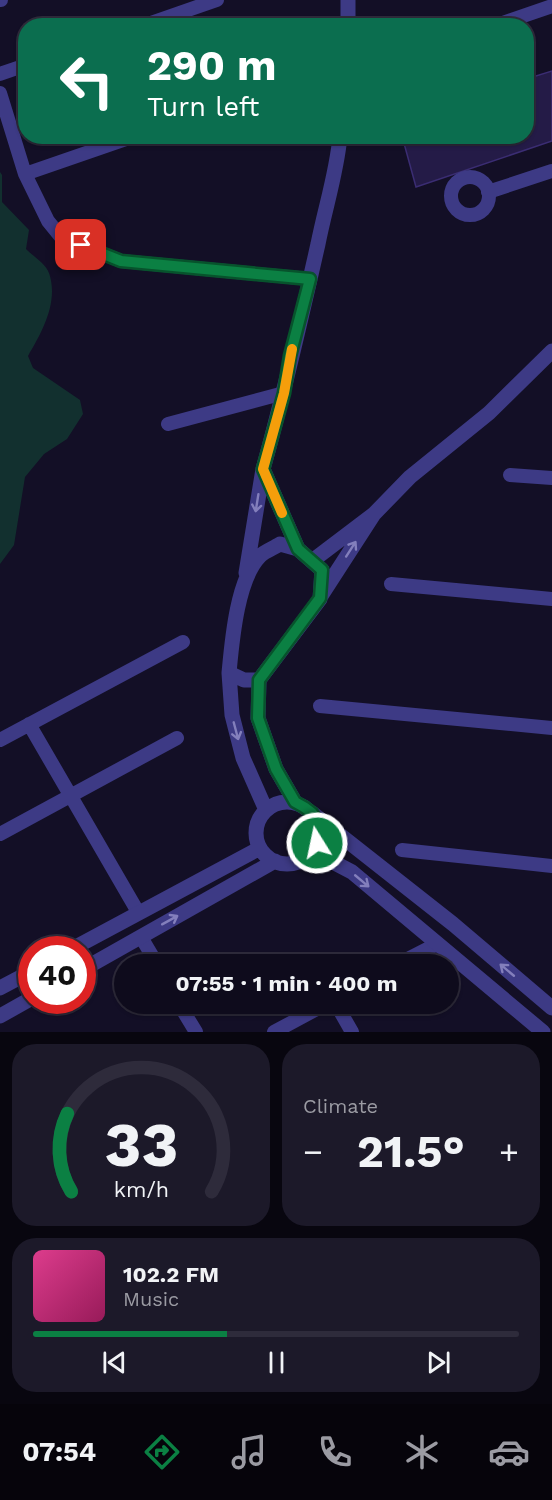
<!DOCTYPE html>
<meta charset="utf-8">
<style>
:root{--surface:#0e0b1c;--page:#1c1929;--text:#f1f3f6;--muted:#9b9ba3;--line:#2e2b3b;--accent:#0b8043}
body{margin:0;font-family:"Work Sans",sans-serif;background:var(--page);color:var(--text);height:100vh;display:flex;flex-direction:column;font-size:22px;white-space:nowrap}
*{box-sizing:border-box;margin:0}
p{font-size:20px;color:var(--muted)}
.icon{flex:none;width:33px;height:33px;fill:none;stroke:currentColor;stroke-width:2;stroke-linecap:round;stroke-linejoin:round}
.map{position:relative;height:1032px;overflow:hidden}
.panel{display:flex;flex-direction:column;gap:12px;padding:12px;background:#08060f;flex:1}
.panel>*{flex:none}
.banner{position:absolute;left:18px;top:18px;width:516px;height:126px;border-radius:24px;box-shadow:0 2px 4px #0004,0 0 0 2px var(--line);background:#0b6e4f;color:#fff;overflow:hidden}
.speed{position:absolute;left:18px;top:936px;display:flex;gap:12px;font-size:30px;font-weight:700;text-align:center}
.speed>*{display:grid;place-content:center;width:78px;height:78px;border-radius:50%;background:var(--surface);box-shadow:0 2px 4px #0004,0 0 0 2px var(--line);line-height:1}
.speed .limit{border:9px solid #d22;background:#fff;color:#111}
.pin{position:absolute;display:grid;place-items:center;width:51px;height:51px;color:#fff;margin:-26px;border-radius:12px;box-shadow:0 3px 9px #0006}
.me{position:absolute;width:66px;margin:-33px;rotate:350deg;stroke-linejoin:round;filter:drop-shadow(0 0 4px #0008)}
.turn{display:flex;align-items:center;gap:21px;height:126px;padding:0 30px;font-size:27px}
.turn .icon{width:78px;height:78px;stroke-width:2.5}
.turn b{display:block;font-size:42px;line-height:51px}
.big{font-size:45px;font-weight:700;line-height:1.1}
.panel .card{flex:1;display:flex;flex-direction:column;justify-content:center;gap:9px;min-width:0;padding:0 21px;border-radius:24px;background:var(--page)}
.panel .dial{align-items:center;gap:0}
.dial svg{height:156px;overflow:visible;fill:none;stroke:var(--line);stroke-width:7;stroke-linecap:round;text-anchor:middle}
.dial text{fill:var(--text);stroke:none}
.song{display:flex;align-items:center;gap:18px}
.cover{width:72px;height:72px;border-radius:9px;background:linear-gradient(135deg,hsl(330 70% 55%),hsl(330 70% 35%))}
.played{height:6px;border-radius:3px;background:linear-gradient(90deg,var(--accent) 40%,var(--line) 40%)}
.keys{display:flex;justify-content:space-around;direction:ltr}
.heat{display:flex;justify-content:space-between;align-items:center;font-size:33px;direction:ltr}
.panel .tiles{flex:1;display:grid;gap:12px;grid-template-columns:1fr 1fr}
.card:last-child{grid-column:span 2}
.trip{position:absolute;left:114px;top:954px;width:345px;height:60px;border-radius:30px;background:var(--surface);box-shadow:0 2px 4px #0004,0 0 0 2px var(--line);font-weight:700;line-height:60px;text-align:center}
.menu{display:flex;height:96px;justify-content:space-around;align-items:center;background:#06040b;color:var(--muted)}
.menu .icon{width:42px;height:42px}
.menu .active{color:var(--accent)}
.menu b{font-size:27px;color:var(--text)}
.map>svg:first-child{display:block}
.green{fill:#12302f}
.building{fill:#241b47;stroke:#3b2d73;stroke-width:1.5}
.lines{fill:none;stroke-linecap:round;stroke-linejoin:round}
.minor{stroke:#3d3a85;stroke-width:14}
.tertiary{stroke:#3d3a85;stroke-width:15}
.oneway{stroke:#837fbc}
.route-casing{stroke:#07532c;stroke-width:15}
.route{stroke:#0b8043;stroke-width:10}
.slow{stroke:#f59e0b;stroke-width:10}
</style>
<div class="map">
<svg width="552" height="1032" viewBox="0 0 552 1032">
<rect width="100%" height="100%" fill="#130f26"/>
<!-- green -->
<path class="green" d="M0 172 2 175V202L29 230 26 249C33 256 46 264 49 273 59 302 42 332 28 356L33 368 80 400 83 414 67 439 44 454 25 477 14 545 0 564Z"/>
<!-- building -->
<path class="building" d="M552 71V141L416 187 402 136H526V79Z"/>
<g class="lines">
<!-- minor -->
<path class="minor" d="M0 0H1
M142 26 217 0
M494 26 552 6
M0 74 26 65
M0 93 25 174 48 221 61 237 121 261 310 279
M25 174 135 136
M451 196a19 19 0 1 1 38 0a19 19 0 1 1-38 0Z
M488 192 552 171
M168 424 284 393
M510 475 552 478
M391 584 552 599
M320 706 552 728
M29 724 138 912
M0 740 183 642
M0 834 177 738
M402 850 552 866
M141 937 157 964
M398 964 437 944
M179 1004 196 1032
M336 1004 352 1032
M274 1032 326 1004"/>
<!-- tertiary -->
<path class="tertiary" d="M348 26V0
M263 469C284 395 301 319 318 244 325 208 337 172 340 136
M374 514 410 477 489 413 552 351
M280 544 298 549 322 570 320 599 259 680H244L229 673C232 641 237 579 260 556 265 551 274 548 280 544Z
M312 561 374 514 321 596
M246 573 263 469 298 549
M229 673 232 715 243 758 266 810
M259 680 258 718 276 769 295 802
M256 833a31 31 0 1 1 62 0a31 31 0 1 1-62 0Z
M312 813 453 924 552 1008
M312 851 352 872 543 1032
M70 950 260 848
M82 970 275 861
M0 988 32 971
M0 1016 32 998"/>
</g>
<!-- one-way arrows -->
<defs><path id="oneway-shaft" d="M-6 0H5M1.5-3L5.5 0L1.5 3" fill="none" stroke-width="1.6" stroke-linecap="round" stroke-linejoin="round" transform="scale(1.5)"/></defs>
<g class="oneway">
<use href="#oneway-shaft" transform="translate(257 503) rotate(99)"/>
<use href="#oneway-shaft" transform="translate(351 549) rotate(-57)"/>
<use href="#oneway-shaft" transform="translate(236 731) rotate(75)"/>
<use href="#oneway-shaft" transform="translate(362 881) rotate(40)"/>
<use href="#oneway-shaft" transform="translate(170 920) rotate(-29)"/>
<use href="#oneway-shaft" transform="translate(507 970) rotate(-140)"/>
</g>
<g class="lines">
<!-- route casing -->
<g class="route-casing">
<path id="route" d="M81 245 121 261 310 279 290 356 284 393 263 469 298 549 322 570 320 598 259 680 258 718 276 769 295 802 304 807 312 813 317 822 318 832 317 843"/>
</g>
<!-- route -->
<use href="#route" class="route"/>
<!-- slow -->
<path class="slow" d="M282 513 263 469 284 393 292 349"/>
</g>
</svg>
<div class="speed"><div class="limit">40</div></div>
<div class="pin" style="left:81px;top:245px;background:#d93025"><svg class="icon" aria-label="arrive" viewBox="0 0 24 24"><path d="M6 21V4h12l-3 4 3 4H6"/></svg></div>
<svg class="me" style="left:317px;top:843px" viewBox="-20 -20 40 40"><circle r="17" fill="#0b8043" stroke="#fff" stroke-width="3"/><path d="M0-11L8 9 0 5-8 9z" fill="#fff"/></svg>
<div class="trip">07:55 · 1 min · 400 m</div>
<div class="banner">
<div class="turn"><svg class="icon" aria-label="left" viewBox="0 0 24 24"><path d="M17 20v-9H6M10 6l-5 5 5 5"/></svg><div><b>290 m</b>Turn left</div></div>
</div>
</div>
<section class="panel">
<div class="tiles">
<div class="card dial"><svg viewBox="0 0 100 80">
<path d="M14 69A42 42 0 1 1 86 69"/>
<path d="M14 69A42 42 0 0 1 12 29" stroke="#0b8043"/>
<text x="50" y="56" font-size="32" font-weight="700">33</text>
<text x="50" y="72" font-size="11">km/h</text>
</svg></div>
<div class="card"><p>Climate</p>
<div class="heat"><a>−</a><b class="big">21.5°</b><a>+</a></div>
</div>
<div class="card">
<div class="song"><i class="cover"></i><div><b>102.2 FM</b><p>Music</p></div></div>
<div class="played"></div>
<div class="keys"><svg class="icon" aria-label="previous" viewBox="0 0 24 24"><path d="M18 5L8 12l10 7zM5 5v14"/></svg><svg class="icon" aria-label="pause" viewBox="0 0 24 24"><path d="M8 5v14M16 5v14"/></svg><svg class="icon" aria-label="next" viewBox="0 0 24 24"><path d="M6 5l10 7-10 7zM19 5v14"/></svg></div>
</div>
</div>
</section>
<nav class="menu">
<b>07:54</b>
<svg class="icon active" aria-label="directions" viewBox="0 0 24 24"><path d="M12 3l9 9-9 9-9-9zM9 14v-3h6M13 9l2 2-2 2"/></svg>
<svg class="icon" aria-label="music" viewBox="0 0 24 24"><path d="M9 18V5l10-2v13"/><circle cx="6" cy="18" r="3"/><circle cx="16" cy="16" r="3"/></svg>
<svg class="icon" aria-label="phone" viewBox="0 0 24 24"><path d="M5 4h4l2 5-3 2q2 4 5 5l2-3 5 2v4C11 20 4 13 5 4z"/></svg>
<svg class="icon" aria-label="climate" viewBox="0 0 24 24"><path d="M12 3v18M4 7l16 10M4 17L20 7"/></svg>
<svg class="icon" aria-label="car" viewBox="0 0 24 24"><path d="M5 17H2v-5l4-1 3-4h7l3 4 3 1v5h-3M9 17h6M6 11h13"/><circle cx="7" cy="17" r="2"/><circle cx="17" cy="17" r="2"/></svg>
</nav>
